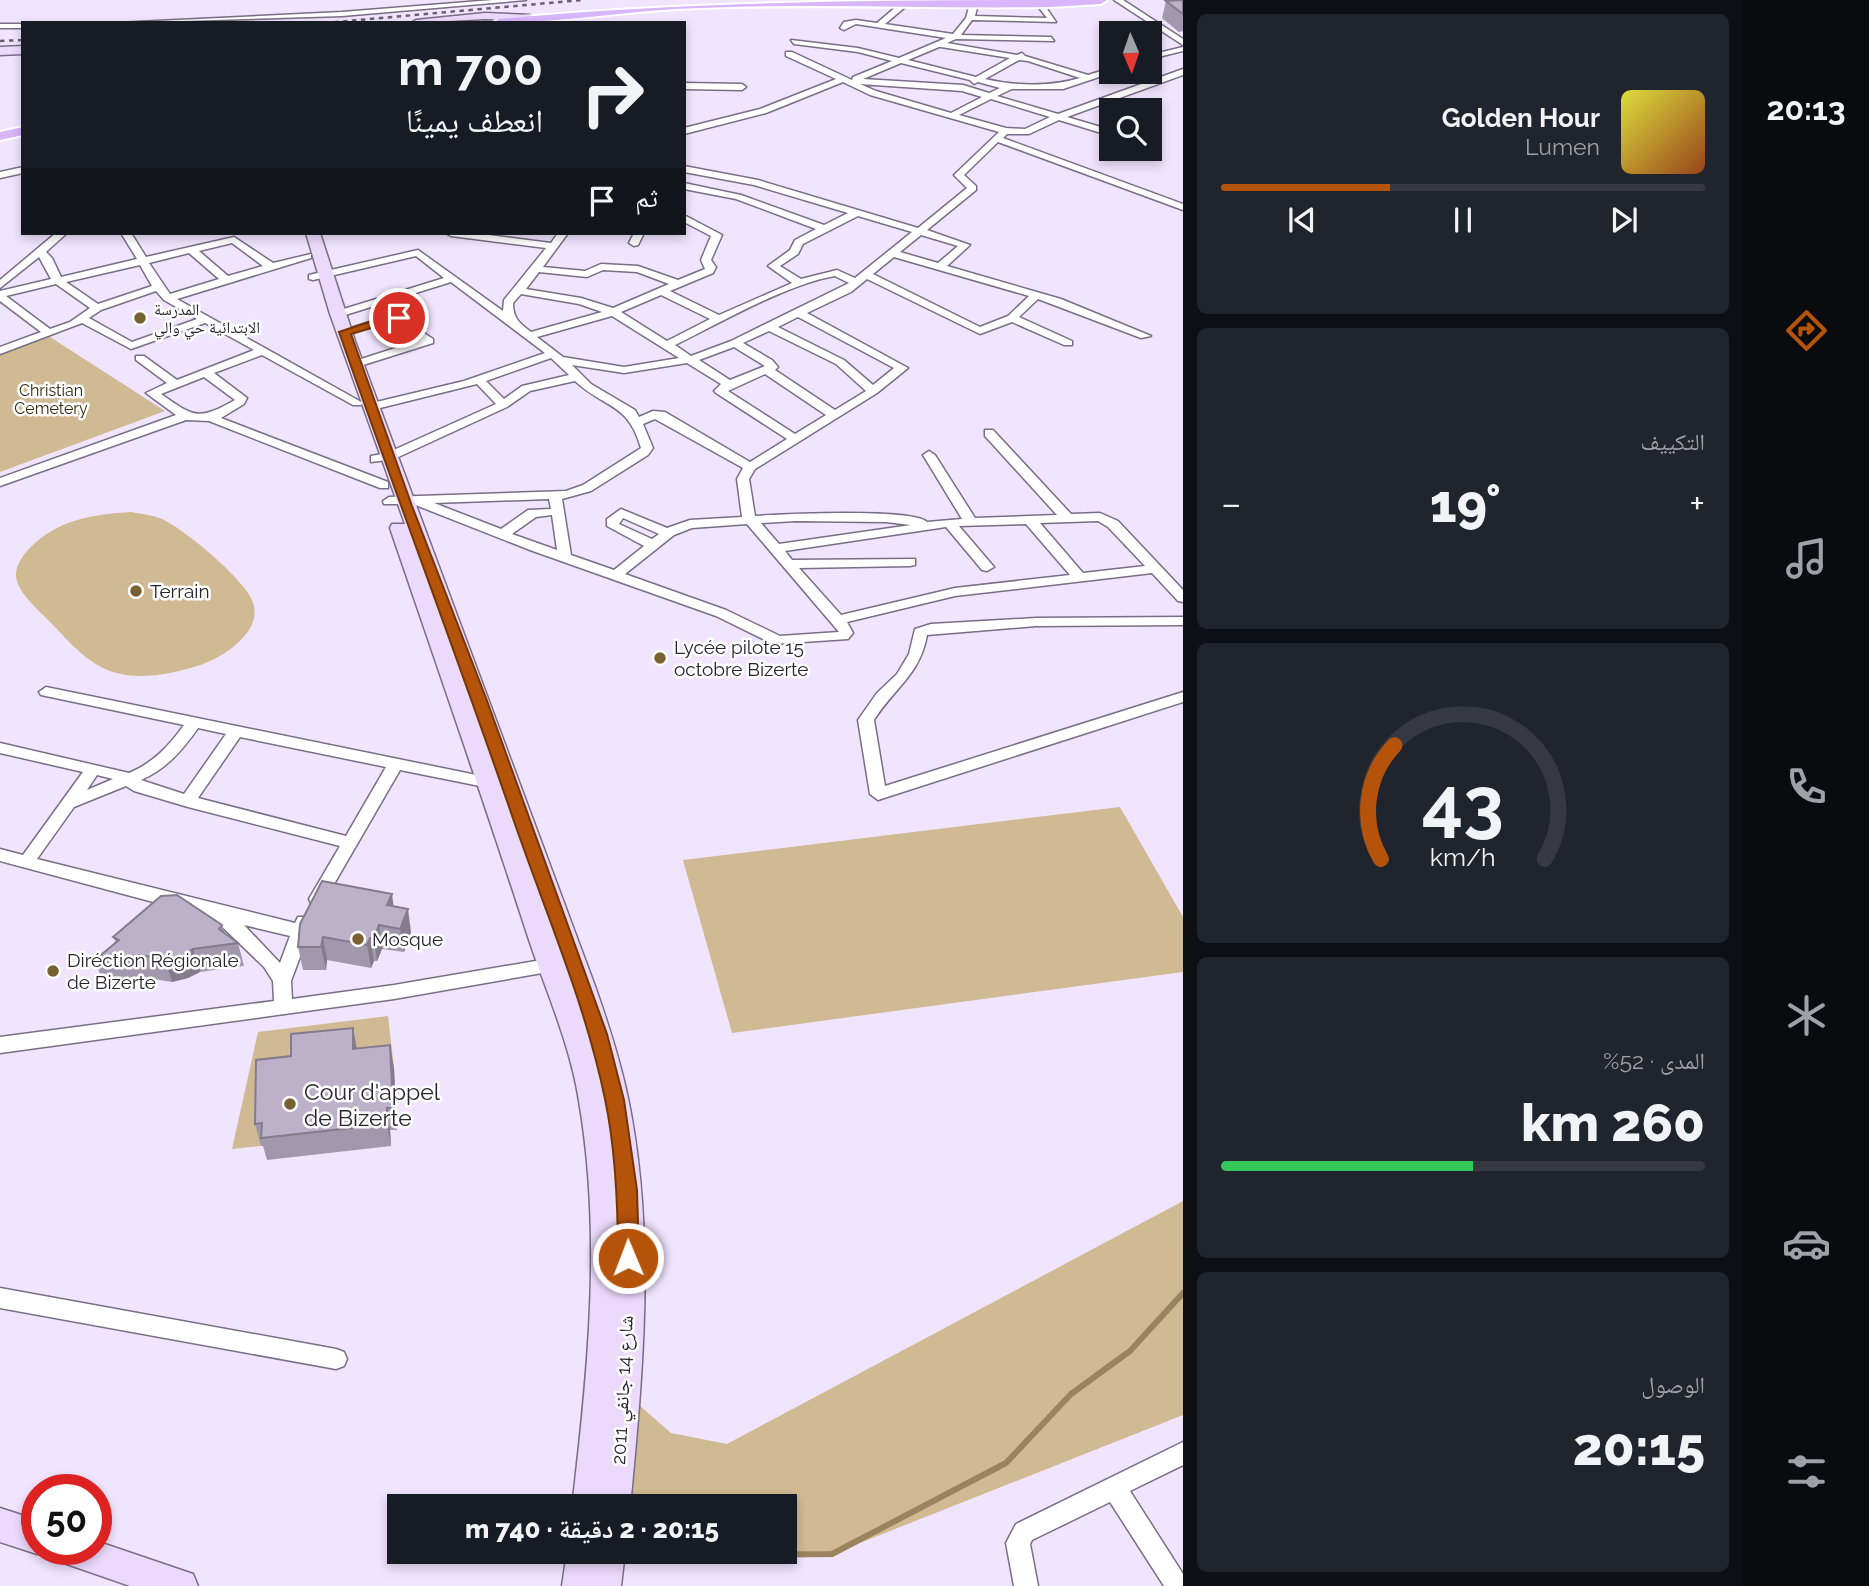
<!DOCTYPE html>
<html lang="ar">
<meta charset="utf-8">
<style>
:root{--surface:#171b24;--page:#20242c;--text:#f1f3f6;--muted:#9ea1a6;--line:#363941;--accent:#b45309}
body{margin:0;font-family:Raleway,"Noto Naskh Arabic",sans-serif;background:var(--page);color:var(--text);direction:rtl;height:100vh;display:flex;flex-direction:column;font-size:26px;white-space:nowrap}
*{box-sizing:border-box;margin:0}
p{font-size:23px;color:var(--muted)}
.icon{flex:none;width:38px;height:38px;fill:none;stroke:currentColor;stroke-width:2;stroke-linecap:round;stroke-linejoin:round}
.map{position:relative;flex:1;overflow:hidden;direction:ltr}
.sheet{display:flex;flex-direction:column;gap:14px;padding:14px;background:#0d0f14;width:560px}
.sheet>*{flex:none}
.hud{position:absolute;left:21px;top:21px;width:665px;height:214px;border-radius:0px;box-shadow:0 4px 10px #0003;direction:rtl;background:#171b24;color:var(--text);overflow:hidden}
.needle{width:46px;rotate:178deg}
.controls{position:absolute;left:1099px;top:21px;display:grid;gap:14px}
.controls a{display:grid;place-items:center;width:63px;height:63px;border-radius:0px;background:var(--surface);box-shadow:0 4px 10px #0003;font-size:35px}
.speed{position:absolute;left:21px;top:1474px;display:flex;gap:14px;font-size:35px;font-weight:700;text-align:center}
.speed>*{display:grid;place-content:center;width:91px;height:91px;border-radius:50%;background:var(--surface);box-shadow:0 4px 10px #0003;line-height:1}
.speed .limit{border:10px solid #d22;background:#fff;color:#111}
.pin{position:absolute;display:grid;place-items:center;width:60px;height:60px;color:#fff;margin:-30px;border:4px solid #fff;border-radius:50%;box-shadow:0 2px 7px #0007}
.me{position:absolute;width:77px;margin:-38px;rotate:359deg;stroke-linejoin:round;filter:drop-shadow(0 0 5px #0008)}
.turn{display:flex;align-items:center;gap:24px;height:147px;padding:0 28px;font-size:32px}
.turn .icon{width:91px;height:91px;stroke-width:2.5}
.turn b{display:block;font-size:49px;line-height:60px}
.then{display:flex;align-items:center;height:66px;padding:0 28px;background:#0003;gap:14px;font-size:26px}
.big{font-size:52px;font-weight:800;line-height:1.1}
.sheet .tile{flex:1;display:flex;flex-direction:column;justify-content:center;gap:10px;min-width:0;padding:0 24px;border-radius:10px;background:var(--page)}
.sheet .dial{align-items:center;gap:0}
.dial svg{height:182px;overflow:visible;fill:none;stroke:var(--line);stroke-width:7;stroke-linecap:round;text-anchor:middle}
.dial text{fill:var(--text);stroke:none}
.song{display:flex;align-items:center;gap:21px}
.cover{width:84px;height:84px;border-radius:10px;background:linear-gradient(135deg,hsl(60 70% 55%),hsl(20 70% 35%))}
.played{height:7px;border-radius:4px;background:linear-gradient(90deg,var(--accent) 35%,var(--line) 35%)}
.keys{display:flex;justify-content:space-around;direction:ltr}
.heat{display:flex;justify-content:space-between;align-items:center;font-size:38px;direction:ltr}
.charge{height:10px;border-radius:5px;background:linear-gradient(90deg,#34c759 52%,var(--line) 0)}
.trip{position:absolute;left:387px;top:1494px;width:410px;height:70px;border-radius:0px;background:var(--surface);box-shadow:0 4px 10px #0003;font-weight:800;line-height:70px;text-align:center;direction:rtl}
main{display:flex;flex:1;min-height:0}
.menu{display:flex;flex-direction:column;width:126px;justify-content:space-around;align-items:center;background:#090b0e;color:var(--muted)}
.menu .icon{width:49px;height:49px}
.menu .selected{color:var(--accent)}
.menu b{font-size:32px;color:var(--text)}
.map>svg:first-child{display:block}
.green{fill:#d0ba93}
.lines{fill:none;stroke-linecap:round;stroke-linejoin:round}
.stream{stroke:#9a845f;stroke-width:6}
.street-casing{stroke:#796e85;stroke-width:3}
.secondary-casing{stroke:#796e85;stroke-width:3}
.primary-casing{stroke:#fff;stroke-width:4}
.street{fill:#fff;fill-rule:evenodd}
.secondary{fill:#ecdafd;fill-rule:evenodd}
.primary{fill:#d9b5fb;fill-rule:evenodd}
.rail{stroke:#67616f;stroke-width:2.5;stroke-dasharray:4.5 4.5;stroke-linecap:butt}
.wall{fill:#a298ad}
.shaded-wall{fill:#847c8d}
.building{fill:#bcb1c9;stroke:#847c8d;stroke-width:2}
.route{fill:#b45309;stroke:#753606;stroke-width:2}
.poi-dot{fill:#796031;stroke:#fff;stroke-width:2.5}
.labels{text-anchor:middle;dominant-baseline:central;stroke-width:5;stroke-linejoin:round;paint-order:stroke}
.far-poi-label{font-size:16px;fill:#29252e;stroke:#fff;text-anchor:start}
.far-park-label{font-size:16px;fill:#35280e;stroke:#fff}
.poi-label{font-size:19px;fill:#29252e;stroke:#fff;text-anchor:start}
.street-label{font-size:19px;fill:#29252e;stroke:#fff}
.near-poi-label{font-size:23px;fill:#29252e;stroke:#fff;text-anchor:start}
</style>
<main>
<nav class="menu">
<b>20:13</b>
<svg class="icon selected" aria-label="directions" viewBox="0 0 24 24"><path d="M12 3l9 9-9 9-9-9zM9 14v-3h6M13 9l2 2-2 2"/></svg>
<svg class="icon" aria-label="music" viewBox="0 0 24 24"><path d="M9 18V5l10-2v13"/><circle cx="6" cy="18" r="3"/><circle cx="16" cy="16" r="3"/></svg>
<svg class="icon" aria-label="phone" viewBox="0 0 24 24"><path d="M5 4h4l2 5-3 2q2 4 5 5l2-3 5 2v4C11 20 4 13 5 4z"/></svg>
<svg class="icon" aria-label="climate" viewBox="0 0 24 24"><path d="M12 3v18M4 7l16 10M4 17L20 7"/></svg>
<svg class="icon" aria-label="car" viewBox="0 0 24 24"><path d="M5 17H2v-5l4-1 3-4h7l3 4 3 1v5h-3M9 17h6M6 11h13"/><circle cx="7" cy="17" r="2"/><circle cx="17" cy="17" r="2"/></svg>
<svg class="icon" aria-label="filters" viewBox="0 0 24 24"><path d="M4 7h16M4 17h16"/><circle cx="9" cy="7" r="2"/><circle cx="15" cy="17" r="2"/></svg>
</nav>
<section class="sheet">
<div class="tile">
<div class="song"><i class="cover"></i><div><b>Golden Hour</b><p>Lumen</p></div></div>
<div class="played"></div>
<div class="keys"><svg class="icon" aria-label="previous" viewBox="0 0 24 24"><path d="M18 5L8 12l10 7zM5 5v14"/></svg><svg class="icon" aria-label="pause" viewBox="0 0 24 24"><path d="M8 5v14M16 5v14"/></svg><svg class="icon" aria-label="next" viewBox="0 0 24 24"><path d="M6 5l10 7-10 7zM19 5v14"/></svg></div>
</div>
<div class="tile"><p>التكييف</p>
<div class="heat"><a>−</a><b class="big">19°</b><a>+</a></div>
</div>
<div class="tile dial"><svg viewBox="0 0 100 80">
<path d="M14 69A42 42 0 1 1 86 69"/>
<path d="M14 69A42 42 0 0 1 20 19" stroke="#b45309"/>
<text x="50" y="56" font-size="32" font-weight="700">43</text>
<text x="50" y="72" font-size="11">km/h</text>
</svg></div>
<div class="tile"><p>المدى · 52%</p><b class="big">260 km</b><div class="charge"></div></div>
<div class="tile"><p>الوصول</p><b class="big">20:15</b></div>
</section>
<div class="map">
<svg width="1183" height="1586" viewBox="0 0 1183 1586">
<rect width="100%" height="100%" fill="#f0e4fe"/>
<!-- green -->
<path class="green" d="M47 335 165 411 0 472V353Z
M131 512C141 514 153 515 162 519 184 529 243 578 252 600 266 631 221 659 197 666 168 675 131 682 103 668 82 658 67 639 51 623 40 611 19 595 16 577 15 567 22 556 29 549 56 520 93 514 131 512Z
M1120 807 1183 917V972L732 1033 683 860Z
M388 1016 394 1068 261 1146 232 1149 258 1032Z
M1183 1201V1415L832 1554 627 1556V1552H784V1507H630L639 1405 671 1433 727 1444Z"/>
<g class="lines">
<!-- stream -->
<path class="stream" d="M627 1556 832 1554 1006 1463 1071 1394 1130 1351 1183 1293"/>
<!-- street casing -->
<g class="street-casing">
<path id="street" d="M493 0H526L342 16 116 23 342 12Z
M904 0 911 2 885 24 953 34 966 18 971 0H979L975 16 1047 18 1033 0H1041L1056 22 972 20 961 35 1051 37 1054 41 956 39 947 43 1017 55 1022 53 1025 56 1088 75 1111 68V72H1114L1063 89H1012L997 96 1058 114 1183 69V75L1067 117 1111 130V136L1059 120 1029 134H1007L1003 138 1183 204V210L998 142 964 175 976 186V190L927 230 970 245 947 266 1061 299 1151 336 1141 338 1038 299 1019 317 1072 341V345H1064L1012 322 980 334 867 279 851 292 807 313 908 368 877 393 755 469 749 479 755 516C782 514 913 508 927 522L962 519 923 455 929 451 935 455 975 518 1057 515 985 436V430H993L1071 514 1100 513 1118 521 1183 590V602L1178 601 1152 573 955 596 847 622 853 633 848 639 773 644 716 616 530 550 413 504H384L383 501 389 497 566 491 583 485 641 448C628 402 605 409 575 381L530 391 507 407 394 459 371 462V456L387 453 496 404 477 384 372 410 366 406 368 404 464 381 545 353 451 282 342 316H334V312L444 278 416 256 313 280 309 279V275L418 250 503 311 504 300 546 248 451 236 446 233H473L551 243 558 233H568L543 267 585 271 601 264 638 266 678 280 705 269 701 260 711 236 684 222V215L722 235 711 260 716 267 713 273 670 291 719 315 792 283 768 266 790 250 795 240 816 229 736 199 684 189V183L741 195 824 225 848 213 754 185 684 172V166L758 180 918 228 967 188 954 175 999 132 870 95 843 82 766 113 684 134V128L760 109 836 79 786 56V52H792L852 80 853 77 892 61 858 52 794 44 791 40 858 48 899 58 946 38 856 24 844 30 840 28 844 22 856 20 877 23ZM939 47H941L1010 58 976 77 908 60ZM1019 60 1028 61 1080 78C1050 87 1015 86 985 79ZM901 63 970 80 974 84 978 82 1000 88 989 93 963 85 863 79ZM860 84 962 91 982 97 951 113 876 91ZM991 99 1050 117 1025 129 1006 128 959 115ZM858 216 912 232 855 278 837 270 801 279 780 266 798 254 803 244ZM921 235 958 246 938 263 900 252ZM894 257 1029 296 1008 316 980 327 873 274ZM603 270 637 272 669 284 613 308 581 298 526 289 539 272 587 277ZM835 276 849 283 731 341 691 356 675 345C720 323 787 284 835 276ZM521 294 579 304 602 312 531 332C519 323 513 318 513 303ZM661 295 710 319 667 341 621 312ZM612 316 679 358 624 367 563 357 537 337ZM798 317 894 368 873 385 844 360 778 327ZM769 331 836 364 866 391 835 410 775 370 778 367 772 360 743 343ZM734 347 765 366 730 380 699 360ZM551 358 569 375 522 386 504 399 486 381ZM687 363 721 384 714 391 716 393 787 439 750 462 665 412 653 411 639 417 635 410 591 384 572 365 624 373ZM765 374 826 415 795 434 728 391ZM655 419 743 468 737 479 742 517 690 520 667 528 621 509 607 519V526L644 546 614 570 571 555 562 499 591 491 648 455 653 448 643 424ZM549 499 551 509 528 510 501 529 434 503ZM552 515 557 550 512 534 536 517ZM623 518 659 534 652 539 619 524ZM796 521 886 522 911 525 779 544 761 523ZM1098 521 1108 527 1145 566 1083 573 1040 523ZM747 524 839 632 780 636 726 610 625 574 674 535 692 528ZM1026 524 1070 575 955 588 841 615 799 568 910 566 915 565V559L792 560 785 551 946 527 982 570 987 571 994 567 959 526Z
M1114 0H1123L1183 39V45Z
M0 24H23V28H0Z
M1183 47V51L1150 59V55Z
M684 83 742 84 746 87 742 90 684 89Z
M23 167V173L0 178V172Z
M56 233H67L46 252 52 258 61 277 137 259 121 233H131L146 257 234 237 273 263 311 254V258L177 299 363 403 361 405H353L262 355 214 373 247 398 244 404 221 418 388 482V488H380L209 421 186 420 0 486V478L176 415 146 393 167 383 136 360V356H144L177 380 254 350 205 323 131 349 82 323 0 354V347L41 332 0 301V291L51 279 39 257 0 288V280ZM232 243 263 266 228 276 199 251ZM189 253 219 279 170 294 149 263ZM140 265 152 286 98 304 66 282ZM56 284 90 308 70 322 50 329 6 296ZM156 291 164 300 197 319 132 342 89 318 101 310ZM204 377 235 400C198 421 194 417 161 394Z
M634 233H644L638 245 634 246 629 243Z
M395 314 433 339V343L360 366H352V362L420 340 393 321 344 335 338 332Z
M1183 617V625L1036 626 927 635C920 675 894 688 874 720L885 786 1183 692V702L884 798 878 800 870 794 858 720 877 693 897 674 909 654 915 629 931 624 1036 618Z
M46 687 496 779 498 783 490 788 400 770 323 903H311L309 899 340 846 188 807 134 791 126 786 74 807 37 859 295 923 298 917H310L313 922 291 981 292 999 394 985 559 957 565 959 568 964 565 969 394 999 0 1053V1037L274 1001 273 981 264 967 213 918 0 861V849L23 855 83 772 0 753V743L129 773C153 763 169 746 184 725L41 695 39 692ZM198 728 226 734 184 794 141 780C166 769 182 751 198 728ZM240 737 386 767 346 836 198 798ZM97 775 113 779 87 790ZM244 925 290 936 280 963Z
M0 1288 336 1349 344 1352 347 1359 344 1366 336 1369 0 1308Z
M1183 1442V1465L1130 1491 1183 1574V1586H1164L1110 1502 1032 1540 1030 1544 1038 1586H1014L1006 1543 1016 1524Z"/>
</g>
<!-- secondary casing -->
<g class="secondary-casing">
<path id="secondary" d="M485 13 530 15 536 18 530 21 485 19 411 23 416 20Z
M23 46V54L0 55V47Z
M306 233H320L355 341 595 986C608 1023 620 1060 628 1098 656 1232 643 1373 630 1507H572C588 1373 602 1235 579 1101 570 1043 545 989 527 934 483 798 436 663 390 528L392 524H405L330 314Z
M0 1508 37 1520V1549H49L37 1554 0 1542Z
M96 1541 193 1574 198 1586H130L58 1561 53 1549H96Z
M567 1552H625L621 1586H562Z"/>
</g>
<!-- primary casing -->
<g class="primary-casing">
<path id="primary" d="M1107 0 1101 4 1050 7C933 9 817 3 700 8 631 10 562 23 493 23L499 19C700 0 904 0 1107 0Z
M23 127V135L0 140V132Z"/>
</g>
<!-- street -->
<use href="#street" class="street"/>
<!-- secondary -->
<use href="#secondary" class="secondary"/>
<!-- primary -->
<use href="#primary" class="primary"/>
<!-- rail -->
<path class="rail" d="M325 23 582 0
M0 41 23 40"/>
</g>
<!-- wall -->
<path class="wall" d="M1183 0V31L1179 32 1162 18 1166 1Z
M394 907 411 932 404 952 382 949 377 961H374L371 968 327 960 326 970H303L298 947Z
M222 925 225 933 238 943 244 966 200 972 188 978 172 982 147 978 103 983 95 960 116 943 113 937Z
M353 1028 357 1049 394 1068 397 1130H390L391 1146 267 1160 263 1146H261L255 1124 291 1056Z"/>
<!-- shaded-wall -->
<path class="shaded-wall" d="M392 894 395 917 390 929 387 905Z
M408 909 411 932 404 952 400 929Z
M379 925 382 949 377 961 374 938Z
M323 937 327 960 326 970 321 947Z
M370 938 374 961 371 968 367 945Z
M193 949 200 972 188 978 172 982 165 959Z
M353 1028 357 1051 353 1049Z
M390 1045 394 1068 397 1130 393 1108Z
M387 1108 390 1130 391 1146 387 1124Z"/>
<!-- building -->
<path class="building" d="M1183 0V14L1166 1 1182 0Z
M322 881 392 894 387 905 408 909 400 929 379 925 374 938H370L367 945 323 937 321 947H298L300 924Z
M177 895 222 925 219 929 238 943 193 949 181 956 165 959 140 955 95 960 119 940 113 937 161 896Z
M353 1028V1049L390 1045 393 1108H387V1124L261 1138 262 1123 255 1124 256 1060 291 1056V1034Z"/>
<!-- route -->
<path class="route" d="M390 315 405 318 351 334 412 506 486 698 607 1034 624 1100 637 1190 639 1258 636 1264 628 1267 621 1264 618 1258C618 1205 616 1151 605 1099 586 1006 547 916 516 827 459 661 397 498 339 332Z"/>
<!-- markers -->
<g class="poi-dot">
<circle cx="140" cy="318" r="7"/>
<circle cx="136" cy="591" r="7"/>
<circle cx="660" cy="658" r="7"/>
<circle cx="358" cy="939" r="7"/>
<circle cx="53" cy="971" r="7"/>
<circle cx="290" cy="1104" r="7"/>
</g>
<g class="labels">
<!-- far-poi labels -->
<g class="far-poi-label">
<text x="154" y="309">المدرسة<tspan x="154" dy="18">الابتدائية حي والي</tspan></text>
</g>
<!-- far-park labels -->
<g class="far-park-label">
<text x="51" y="390">Christian<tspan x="51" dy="18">Cemetery</tspan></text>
</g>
<!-- poi labels -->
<g class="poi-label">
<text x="150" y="591">Terrain</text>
<text x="674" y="647">Lycée pilote 15<tspan x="674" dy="22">octobre Bizerte</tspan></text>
<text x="372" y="939">Mosque</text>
<text x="67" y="960">Diréction Régionale<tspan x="67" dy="22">de Bizerte</tspan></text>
</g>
<!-- street labels -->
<g class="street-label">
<text transform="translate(622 1390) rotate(-87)">شارع 14 جانفي 2011</text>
</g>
<!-- near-poi labels -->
<g class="near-poi-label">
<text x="304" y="1091">Cour d'appel<tspan x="304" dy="26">de Bizerte</tspan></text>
</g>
</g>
</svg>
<div class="controls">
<a><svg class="needle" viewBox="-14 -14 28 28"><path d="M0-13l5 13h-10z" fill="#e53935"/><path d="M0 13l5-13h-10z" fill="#9ea1a6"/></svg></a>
<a><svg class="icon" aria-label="search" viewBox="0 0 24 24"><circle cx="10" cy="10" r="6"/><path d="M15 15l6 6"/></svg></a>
</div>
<div class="speed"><div class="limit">50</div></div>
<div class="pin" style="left:399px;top:318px;background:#d93025"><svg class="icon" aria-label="arrive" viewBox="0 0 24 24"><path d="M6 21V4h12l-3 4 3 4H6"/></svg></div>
<svg class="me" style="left:628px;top:1258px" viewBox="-20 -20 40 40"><circle r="17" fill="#b45309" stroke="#fff" stroke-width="3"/><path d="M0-11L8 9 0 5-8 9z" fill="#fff"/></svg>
<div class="trip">20:15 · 2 دقيقة · 740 m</div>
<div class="hud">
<div class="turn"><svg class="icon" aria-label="right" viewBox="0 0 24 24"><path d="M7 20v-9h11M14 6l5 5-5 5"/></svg><div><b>700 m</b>انعطف يمينًا</div></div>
<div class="then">ثم<svg class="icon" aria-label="arrive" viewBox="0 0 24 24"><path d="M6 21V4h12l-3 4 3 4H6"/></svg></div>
</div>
</div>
</main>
